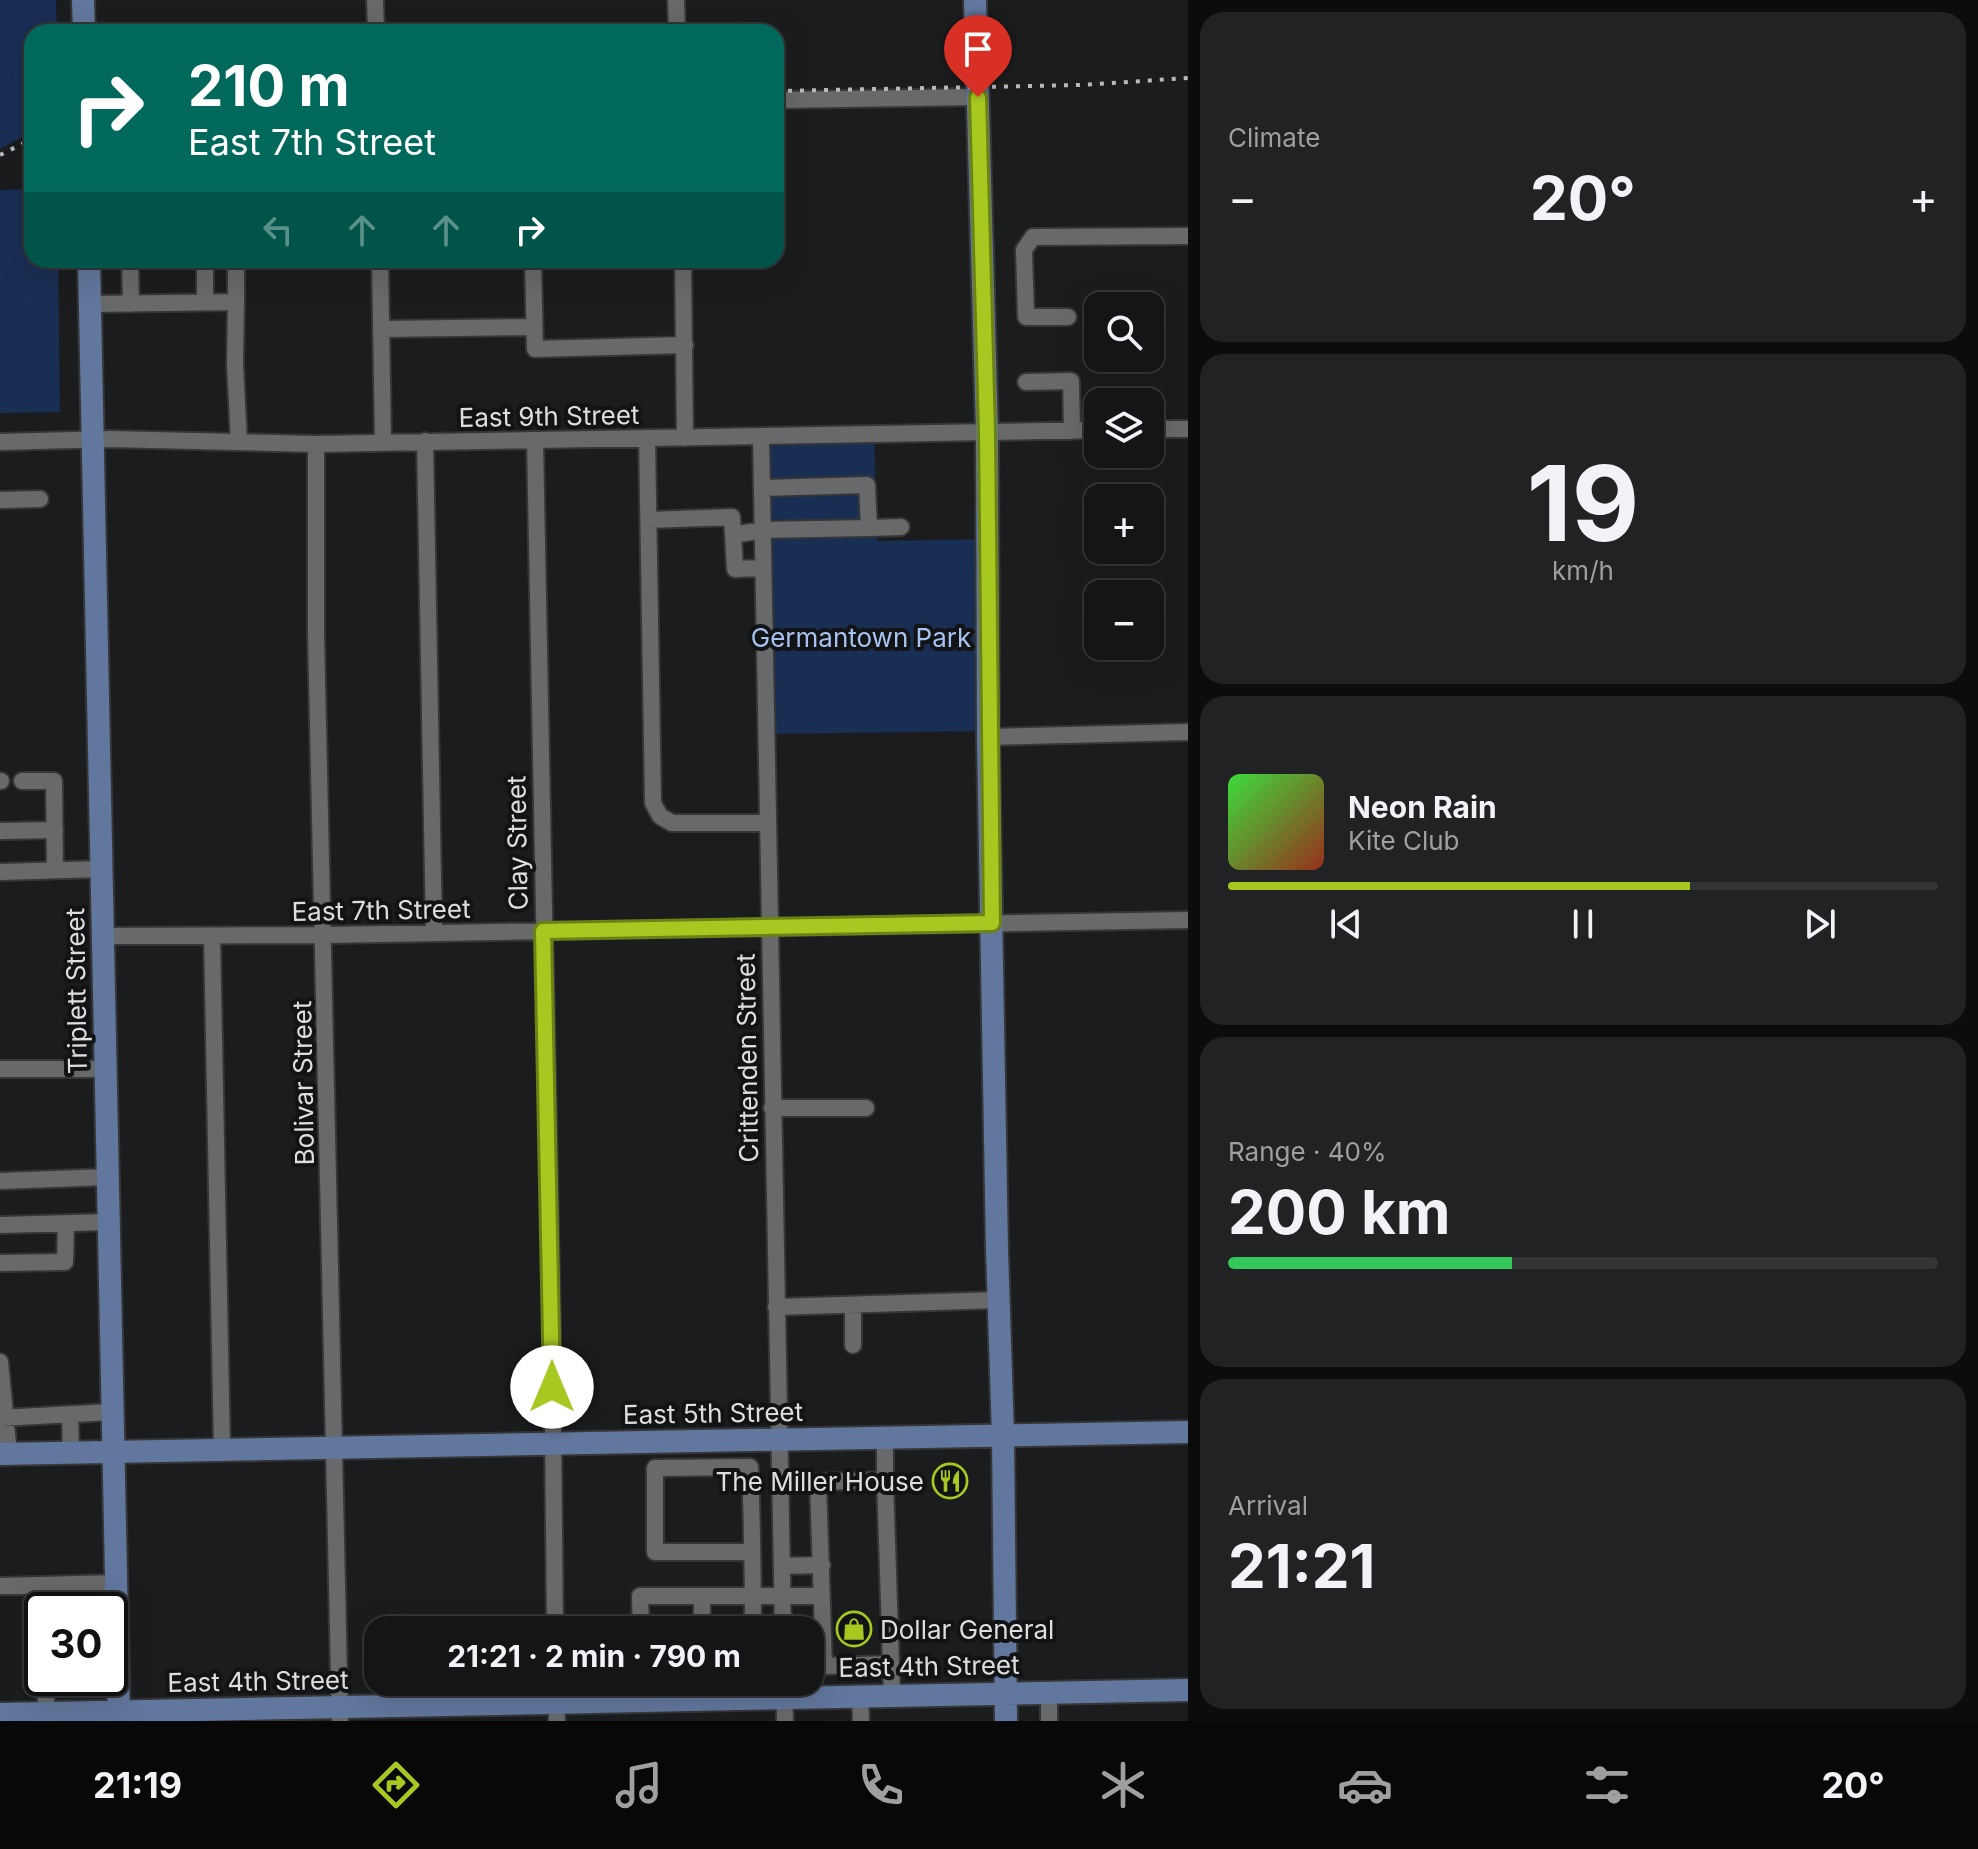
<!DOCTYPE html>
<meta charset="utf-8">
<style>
:root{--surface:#141516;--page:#212223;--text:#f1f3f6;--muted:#9d9fa1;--line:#333435;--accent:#a6c821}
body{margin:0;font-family:Inter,sans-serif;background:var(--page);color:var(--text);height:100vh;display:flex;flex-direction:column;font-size:30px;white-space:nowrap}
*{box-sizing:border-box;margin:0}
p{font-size:26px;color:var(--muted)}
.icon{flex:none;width:44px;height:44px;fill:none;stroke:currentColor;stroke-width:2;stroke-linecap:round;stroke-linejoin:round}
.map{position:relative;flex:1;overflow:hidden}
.panel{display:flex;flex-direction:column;gap:12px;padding:12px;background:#0b0c0c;width:790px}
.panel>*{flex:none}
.hud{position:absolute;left:24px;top:24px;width:760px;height:244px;border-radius:24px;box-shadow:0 8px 32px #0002,0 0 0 2px var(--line);background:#00695c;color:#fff;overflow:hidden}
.controls{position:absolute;left:1084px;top:292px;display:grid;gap:16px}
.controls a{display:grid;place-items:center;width:80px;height:80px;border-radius:16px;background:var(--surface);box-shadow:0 8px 32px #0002,0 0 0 2px var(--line);font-size:40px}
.speed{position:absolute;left:24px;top:1592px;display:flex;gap:16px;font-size:40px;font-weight:700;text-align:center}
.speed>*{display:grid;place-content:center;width:104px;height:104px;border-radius:50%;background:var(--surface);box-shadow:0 8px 32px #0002,0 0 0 2px var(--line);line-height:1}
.speed .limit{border:4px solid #111;border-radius:12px;background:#fff;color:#111}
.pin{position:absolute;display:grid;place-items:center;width:68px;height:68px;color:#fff;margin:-82px -34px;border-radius:50% 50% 50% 0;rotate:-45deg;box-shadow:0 0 8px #0007}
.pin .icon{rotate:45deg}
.me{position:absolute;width:88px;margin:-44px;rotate:0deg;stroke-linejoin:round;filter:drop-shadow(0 0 6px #0008)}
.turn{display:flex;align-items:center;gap:28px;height:168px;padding:0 32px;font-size:36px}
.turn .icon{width:104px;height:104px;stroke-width:2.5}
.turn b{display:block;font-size:56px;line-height:68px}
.lanes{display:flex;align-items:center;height:76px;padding:0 32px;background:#0003;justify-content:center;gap:40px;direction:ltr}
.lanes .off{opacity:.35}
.big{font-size:60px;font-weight:700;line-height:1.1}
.panel .tile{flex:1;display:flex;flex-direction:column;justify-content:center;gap:12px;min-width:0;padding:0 28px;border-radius:24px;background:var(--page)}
.panel .dial{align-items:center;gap:0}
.dial b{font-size:104px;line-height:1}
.song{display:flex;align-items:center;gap:24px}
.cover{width:96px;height:96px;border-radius:12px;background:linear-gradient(135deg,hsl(120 70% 55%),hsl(10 70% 35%))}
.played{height:8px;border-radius:4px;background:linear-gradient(90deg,var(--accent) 65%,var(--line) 65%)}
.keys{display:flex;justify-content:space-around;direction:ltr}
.heat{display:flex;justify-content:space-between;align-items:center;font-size:44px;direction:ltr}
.charge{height:12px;border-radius:6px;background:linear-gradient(90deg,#34c759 40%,var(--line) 0)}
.trip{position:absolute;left:364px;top:1616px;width:460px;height:80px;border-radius:24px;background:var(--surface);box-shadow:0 8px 32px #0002,0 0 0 2px var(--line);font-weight:700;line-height:80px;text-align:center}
.tabs{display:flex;height:128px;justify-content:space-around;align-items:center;background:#080809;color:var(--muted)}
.tabs .icon{width:56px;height:56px}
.tabs .on{color:var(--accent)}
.tabs b{font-size:36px;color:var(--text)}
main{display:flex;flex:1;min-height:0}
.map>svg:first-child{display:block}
.green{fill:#192e53}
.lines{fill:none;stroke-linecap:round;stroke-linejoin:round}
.minor-casing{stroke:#353637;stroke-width:20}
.major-casing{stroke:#353637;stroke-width:26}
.minor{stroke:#67696b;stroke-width:16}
.major{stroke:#62779d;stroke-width:22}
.rail{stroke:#b7b9ba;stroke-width:4;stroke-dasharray:4 8;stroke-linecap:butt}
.route-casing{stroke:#6c8215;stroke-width:20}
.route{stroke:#a6c821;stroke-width:14}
.labels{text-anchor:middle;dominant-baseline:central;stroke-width:8;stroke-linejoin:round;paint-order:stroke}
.street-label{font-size:26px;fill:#dddedf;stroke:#111314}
.park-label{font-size:26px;fill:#a6c2f2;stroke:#111314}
.poi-label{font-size:26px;fill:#dddedf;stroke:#111314;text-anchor:end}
</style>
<main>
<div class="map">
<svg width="1188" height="1721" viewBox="0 0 1188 1721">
<rect width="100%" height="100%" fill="#1a1c1e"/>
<!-- green -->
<path class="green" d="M0 0H56L57 32H32V132L0 149Z
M32 189V260H58L60 412 0 413V190Z
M874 434 877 541 987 539 988 731 765 734 761 437Z"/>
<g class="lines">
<!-- minor casing -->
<g class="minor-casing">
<path id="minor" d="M375 0 376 32
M676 0 677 32
M776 100 978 97
M130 260 131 304
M205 260V302
M380 260 383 442
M533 260 535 349 685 345
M683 260 685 438
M236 302 235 364 239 442
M90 304 236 302V260
M1068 317H1026L1024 250 1033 237 1188 236
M381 329 534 327
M1026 382 1071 381 1072 431
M1150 429H1188
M761 437 783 1630
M647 438 653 803 660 816 672 823H767
M535 440 552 1330 555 1630
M425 441 434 933
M0 442 110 439 316 444 1098 430
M316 444V635L340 1721
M0 500 40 499
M649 520 732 517 735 569 763 568
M869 528 901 527
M733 535 762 530 869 528 867 485 762 488
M988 737 1188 732
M0 781H1
M22 781H54L55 870
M0 831 55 830
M0 872 101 869
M103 936 325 935 1188 920
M212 936 222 1450
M0 1069H105
M772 1108H866
M0 1181 107 1177
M0 1225 108 1222
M0 1263 65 1262 66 1223
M853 1306V1345
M776 1307 999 1300
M0 1362 9 1454
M70 1414 71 1453
M0 1418 111 1412
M885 1437V1480L818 1482 824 1666 891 1664 885 1480
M752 1552H655V1468L750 1467C752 1522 753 1576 753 1630
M782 1566 822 1565
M0 1586 116 1583
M37 1586 42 1651
M641 1630 640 1596H822
M702 1630V1597
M891 1664 892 1695
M44 1678 47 1712
M556 1682 557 1721
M643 1682 644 1701
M784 1682 785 1721
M1049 1692V1721
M860 1696 861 1721"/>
</g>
<!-- major casing -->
<g class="major-casing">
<path id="major" d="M83 0 84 32
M975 0 987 432 988 737 997 1250 1003 1436 1006 1721
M89 260 119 1721
M0 1454 1188 1432
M0 1714 1188 1690"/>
</g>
<!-- minor -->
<use href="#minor" class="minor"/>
<!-- major -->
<use href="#major" class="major"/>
<!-- rail -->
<path class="rail" d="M776 91 1081 85 1188 78
M0 155 32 139"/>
</g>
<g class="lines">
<!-- route casing -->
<g class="route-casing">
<path id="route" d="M552 1387 543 931 992 923 987 432 978 97"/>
</g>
<!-- route -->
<use href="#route" class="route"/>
</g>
<!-- icons -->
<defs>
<g id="restaurant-ring" transform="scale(1.8)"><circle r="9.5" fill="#111314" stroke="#a6c821" stroke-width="1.5"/><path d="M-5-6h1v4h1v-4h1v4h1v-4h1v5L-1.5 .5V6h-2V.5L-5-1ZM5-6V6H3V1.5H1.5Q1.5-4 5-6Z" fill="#a6c821"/></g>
<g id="shop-ring" transform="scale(1.8)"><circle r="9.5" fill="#111314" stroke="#a6c821" stroke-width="1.5"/><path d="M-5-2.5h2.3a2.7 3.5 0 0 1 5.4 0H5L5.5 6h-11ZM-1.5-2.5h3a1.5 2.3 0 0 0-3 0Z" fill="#a6c821"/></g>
</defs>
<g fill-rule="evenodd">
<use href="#restaurant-ring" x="950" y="1481"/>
<use href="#shop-ring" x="854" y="1629"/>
</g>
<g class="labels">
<!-- street labels -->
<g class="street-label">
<text transform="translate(549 416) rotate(-1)">East 9th Street</text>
<text transform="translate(517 843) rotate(-91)">Clay Street</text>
<text transform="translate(381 910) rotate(-1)">East 7th Street</text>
<text transform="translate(76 991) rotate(-91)">Triplett Street</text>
<text transform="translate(747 1058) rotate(-91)">Crittenden Street</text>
<text transform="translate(303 1083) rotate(-91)">Bolivar Street</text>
<text transform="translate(713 1413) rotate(-1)">East 5th Street</text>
<text transform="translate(929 1666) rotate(-1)">East 4th Street</text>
<text transform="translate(258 1681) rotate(-1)">East 4th Street</text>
</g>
<!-- park labels -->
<g class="park-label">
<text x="861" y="637">Germantown Park</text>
</g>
<!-- poi labels -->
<g class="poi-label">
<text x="924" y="1481">The Miller House</text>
<text x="880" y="1629" text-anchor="start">Dollar General</text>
</g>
</g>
</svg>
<div class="controls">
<a><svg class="icon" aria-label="search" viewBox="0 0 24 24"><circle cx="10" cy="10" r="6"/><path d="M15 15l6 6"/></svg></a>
<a><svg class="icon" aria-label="layers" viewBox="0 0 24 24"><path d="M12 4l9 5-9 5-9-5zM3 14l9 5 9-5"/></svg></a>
<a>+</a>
<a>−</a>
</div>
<div class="speed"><div class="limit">30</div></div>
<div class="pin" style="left:978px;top:97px;background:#d93025"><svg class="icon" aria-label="arrive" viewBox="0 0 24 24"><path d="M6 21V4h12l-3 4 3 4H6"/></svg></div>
<svg class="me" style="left:552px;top:1387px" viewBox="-20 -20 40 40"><circle r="19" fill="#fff"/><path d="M0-13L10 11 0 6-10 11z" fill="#a6c821"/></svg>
<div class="trip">21:21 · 2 min · 790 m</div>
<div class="hud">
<div class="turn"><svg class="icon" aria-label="right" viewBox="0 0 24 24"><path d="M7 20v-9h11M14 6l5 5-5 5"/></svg><div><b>210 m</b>East 7th Street</div></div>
<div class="lanes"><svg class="icon off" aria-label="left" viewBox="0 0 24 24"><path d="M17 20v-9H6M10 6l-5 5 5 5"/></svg><svg class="icon off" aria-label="ahead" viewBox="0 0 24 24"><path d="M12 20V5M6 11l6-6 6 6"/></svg><svg class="icon off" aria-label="ahead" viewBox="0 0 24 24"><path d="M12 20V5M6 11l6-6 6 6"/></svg><svg class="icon" aria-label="right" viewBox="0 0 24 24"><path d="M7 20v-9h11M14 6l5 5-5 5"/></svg></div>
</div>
</div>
<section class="panel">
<div class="tile"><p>Climate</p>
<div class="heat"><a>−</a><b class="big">20°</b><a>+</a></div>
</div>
<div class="tile dial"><b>19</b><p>km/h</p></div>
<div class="tile">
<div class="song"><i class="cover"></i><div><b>Neon Rain</b><p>Kite Club</p></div></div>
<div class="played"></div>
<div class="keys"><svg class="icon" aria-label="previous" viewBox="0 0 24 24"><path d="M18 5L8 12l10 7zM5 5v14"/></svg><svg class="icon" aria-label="pause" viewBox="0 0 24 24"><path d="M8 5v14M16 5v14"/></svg><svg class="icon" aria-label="next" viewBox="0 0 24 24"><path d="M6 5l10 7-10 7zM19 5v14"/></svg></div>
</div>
<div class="tile"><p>Range · 40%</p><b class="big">200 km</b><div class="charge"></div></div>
<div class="tile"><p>Arrival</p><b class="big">21:21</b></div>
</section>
</main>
<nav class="tabs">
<b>21:19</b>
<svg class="icon on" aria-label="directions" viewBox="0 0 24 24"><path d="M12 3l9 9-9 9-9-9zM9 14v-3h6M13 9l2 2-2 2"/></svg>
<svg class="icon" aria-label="music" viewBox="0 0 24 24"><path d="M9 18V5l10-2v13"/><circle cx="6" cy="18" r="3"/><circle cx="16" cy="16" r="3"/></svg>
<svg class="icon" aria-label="phone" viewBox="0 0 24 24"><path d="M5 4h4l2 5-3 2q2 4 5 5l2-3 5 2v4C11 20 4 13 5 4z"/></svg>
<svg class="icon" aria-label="climate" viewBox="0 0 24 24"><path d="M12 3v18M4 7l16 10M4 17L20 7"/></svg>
<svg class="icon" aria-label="car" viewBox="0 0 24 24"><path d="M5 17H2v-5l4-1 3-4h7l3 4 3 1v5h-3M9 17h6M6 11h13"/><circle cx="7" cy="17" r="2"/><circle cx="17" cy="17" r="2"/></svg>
<svg class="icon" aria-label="filters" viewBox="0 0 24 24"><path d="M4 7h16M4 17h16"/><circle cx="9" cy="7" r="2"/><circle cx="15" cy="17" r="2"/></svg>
<b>20°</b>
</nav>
